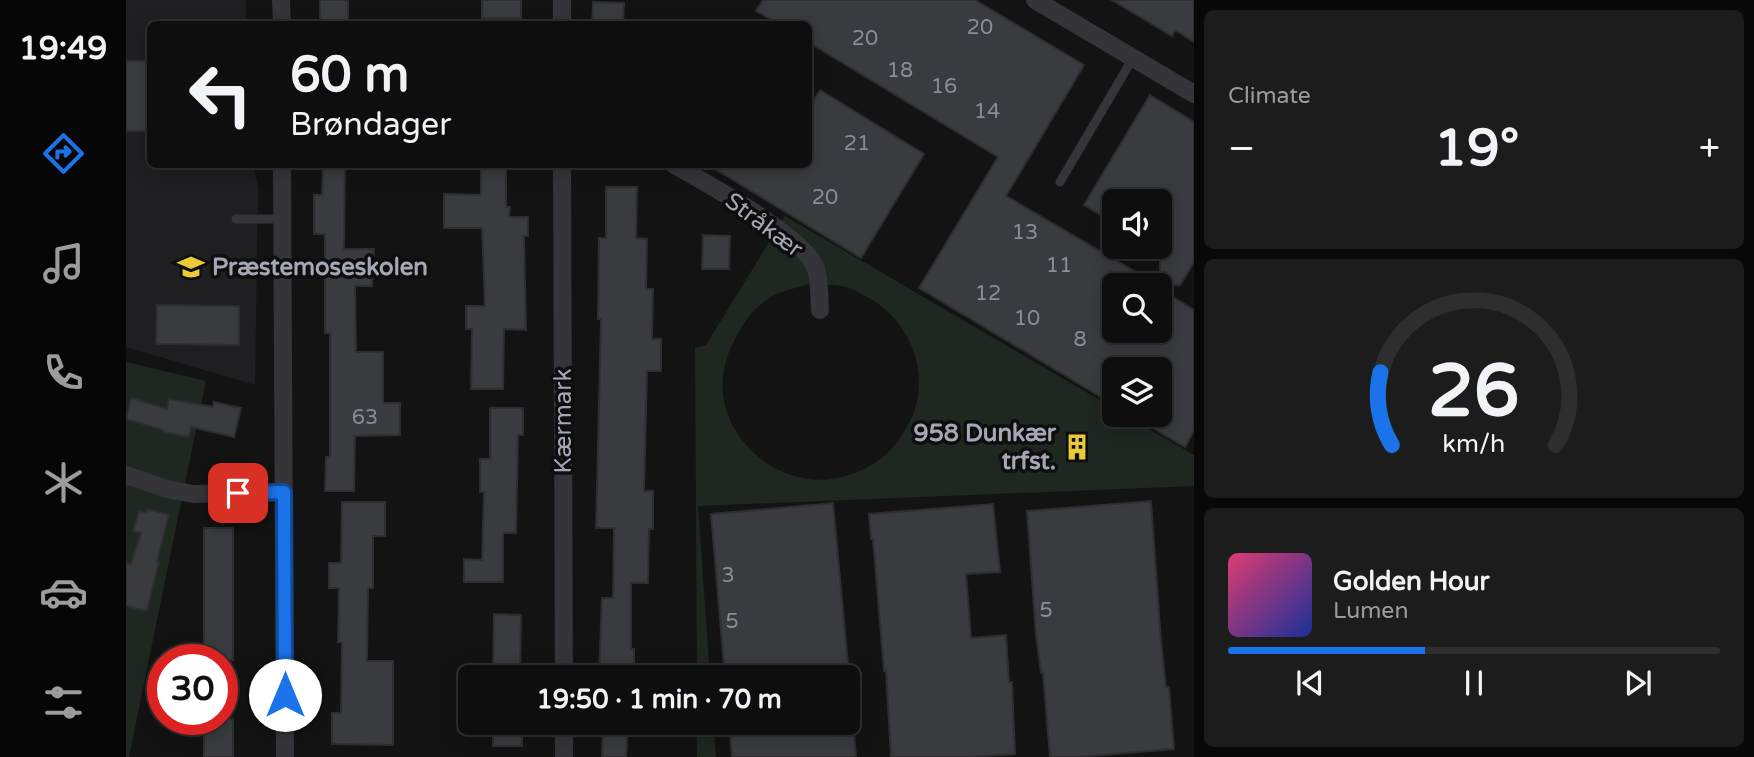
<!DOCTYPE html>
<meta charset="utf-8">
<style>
:root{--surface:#0e0e0f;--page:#1c1c1d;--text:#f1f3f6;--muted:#9b9c9e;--line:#2e2e2f;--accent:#1a73e8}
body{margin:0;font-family:"Varela Round",sans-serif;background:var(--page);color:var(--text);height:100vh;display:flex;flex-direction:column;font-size:26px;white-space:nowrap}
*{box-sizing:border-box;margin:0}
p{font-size:23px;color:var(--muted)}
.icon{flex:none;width:38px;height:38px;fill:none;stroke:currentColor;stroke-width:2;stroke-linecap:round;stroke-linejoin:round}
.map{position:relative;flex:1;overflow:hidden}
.sheet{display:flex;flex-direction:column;gap:10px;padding:10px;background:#080808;width:560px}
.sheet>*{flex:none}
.top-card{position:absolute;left:21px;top:21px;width:665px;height:147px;border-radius:10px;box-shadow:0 4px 18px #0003,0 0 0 2px var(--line);background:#0e0e0f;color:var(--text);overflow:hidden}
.controls{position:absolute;left:976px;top:189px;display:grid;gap:14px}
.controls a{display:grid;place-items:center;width:70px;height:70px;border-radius:10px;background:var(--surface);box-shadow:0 4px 18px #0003,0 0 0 2px var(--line);font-size:35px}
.speed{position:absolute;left:21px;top:644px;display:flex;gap:14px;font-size:35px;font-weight:700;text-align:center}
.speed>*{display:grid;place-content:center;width:91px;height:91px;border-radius:50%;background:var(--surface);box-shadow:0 4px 18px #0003,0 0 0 2px var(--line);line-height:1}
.speed .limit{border:10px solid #d22;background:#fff;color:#111}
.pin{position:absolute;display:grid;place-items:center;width:60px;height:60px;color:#fff;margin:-30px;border-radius:14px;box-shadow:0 4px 10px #0006}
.me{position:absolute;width:77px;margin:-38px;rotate:0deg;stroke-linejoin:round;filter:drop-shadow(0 0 5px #0008)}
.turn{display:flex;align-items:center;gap:24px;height:147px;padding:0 28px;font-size:32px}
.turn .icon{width:91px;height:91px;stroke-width:2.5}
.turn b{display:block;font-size:49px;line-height:60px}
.big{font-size:52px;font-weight:700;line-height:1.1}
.sheet .tile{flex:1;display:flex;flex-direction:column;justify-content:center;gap:10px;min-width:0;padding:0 24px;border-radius:10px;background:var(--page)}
.sheet .dial{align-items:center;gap:0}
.dial svg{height:182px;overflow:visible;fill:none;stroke:var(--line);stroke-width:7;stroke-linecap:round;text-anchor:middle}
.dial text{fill:var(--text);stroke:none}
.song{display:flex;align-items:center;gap:21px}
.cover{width:84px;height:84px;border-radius:10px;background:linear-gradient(135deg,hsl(340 70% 55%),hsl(230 70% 35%))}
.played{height:7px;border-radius:4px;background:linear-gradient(90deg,var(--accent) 40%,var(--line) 40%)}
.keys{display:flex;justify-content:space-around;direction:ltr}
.heat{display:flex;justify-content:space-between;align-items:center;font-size:38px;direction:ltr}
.trip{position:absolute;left:332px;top:665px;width:402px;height:70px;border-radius:10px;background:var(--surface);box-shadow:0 4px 18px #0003,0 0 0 2px var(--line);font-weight:700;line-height:70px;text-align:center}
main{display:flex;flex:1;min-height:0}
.menu{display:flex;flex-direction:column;width:126px;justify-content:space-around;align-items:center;background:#060606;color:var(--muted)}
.menu .icon{width:49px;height:49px}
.menu .on{color:var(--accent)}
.menu b{font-size:32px;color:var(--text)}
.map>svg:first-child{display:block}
.built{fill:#1f1f21}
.green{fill:#1f2721;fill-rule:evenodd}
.building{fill:#3a3b3e;stroke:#2e2d30;stroke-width:2}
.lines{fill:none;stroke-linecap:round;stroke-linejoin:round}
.lane{stroke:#343439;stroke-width:9}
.street{stroke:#343439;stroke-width:18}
.route-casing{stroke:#114b97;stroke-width:18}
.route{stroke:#1a73e8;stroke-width:12}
.labels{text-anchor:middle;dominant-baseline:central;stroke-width:7;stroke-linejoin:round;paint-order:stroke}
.number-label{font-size:21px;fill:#8a8c96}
.street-label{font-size:24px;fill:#a5a7b4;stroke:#0e0e0f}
.poi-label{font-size:24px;font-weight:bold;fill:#a5a7b4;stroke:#0e0e0f;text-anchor:start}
</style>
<main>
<nav class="menu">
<b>19:49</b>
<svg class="icon on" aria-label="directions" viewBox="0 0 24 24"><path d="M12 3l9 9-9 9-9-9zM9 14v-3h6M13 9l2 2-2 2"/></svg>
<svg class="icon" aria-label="music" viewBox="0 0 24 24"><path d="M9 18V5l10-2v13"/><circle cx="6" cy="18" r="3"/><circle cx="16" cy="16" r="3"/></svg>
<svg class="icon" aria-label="phone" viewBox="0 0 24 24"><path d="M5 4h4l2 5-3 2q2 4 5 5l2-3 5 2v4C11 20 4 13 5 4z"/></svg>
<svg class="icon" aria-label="climate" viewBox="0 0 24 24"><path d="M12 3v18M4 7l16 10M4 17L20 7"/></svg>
<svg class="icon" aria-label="car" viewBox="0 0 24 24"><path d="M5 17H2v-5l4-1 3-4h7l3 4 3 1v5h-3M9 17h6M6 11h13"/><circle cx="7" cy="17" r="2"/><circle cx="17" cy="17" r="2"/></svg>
<svg class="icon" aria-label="filters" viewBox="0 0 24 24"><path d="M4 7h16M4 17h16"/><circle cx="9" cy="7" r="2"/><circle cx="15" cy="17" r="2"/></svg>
</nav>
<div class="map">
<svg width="1068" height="757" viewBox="0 0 1068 757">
<rect width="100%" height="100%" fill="#131314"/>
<!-- built -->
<path class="built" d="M0 0H120V24H24V164L127 165 132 187 129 385 0 347Z"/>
<!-- green -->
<path class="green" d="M659 216 989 409V415H999L1068 455V486L572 506 584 677H571L569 348 580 345ZM683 284C695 285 708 284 720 287 726 288 733 293 739 296 784 318 807 375 784 421 769 450 753 465 723 475 667 494 605 453 597 395 595 376 600 355 609 339 617 322 630 305 647 296 658 290 671 288 683 284Z
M0 362 80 381 3 757H0Z
M571 723H587L590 757H571Z"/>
<!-- building -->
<path class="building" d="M194 0H222V20H194Z
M356 0H395V18H356Z
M637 0H849L958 65 880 196 1032 285H989V331H1034V289L1068 310V431L1059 447 1005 415H1034V369H989V381L978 399 793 288 872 157 682 42V24H653L630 11Z
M986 0H1068V42L1049 30 1046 36Z
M467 2 498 3 497 24H466Z
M0 61H24V131H0Z
M694 90 798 154 735 258 581 164H682V109Z
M1024 95 1068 122V262L1054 285H1034V201H989V207L981 219 958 205Z
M197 164H219L218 249H248L246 286H229L230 352H257V403H274V435L229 436 228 491H199L200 457H204V333H199V234H188V195H196Z
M355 164H380V207H384L383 217H402V236H398L400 330 378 329 377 389H345L346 329H340V306H359L356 228H318V194L355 195Z
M480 187H511L510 238 521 239 520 289H527L526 339H535V371H521L518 491H527V529H523L522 583H505V649H508V677H473L476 598H487L488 528H470L475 319H472L473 238H480Z
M577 235 604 236 603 269H576Z
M31 305 113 306V345L30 344Z
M5 398 41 409 43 399 87 407 88 402 115 408 108 437 65 427 63 437 37 432V430L0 419Z
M364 408H397V435H392L390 533H377V582H338V559L356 560 358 492H354V459H364Z
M1025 501 1035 641 1040 687H1043L1048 749 953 757H924L917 673H915L910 635 901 511Z
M216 502H259V536H247V588H242L241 661H267V745L206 744V713H215L216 642H212L213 588H203V563H215Z
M707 503 723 675 691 677H599L585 514Z
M867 504 874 572 840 574 845 638 880 635 883 682H886L889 754 844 757H765L760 670 758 671 747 539H745L743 514Z
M21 509 43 515 31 561 33 562 21 611 0 606V563L5 564 15 533 7 531 13 511 20 513Z
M78 528H107V660H78Z
M368 614 395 615 394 677H367Z
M78 719H107V757H78Z
M367 723H396V746H367Z
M477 723H502L500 757H476Z
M603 723H727L730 757H606Z"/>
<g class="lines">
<!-- lane -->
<path class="lane" d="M934 182 1007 58
M110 219H156"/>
<!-- street -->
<path class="street" d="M155 0 156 24
M436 0V24
M909 0 1068 94
M156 164 159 757
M436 164 438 677
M547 164C580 183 675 235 689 266 694 278 693 297 694 310
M0 475 41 489 67 494 158 492
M438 723V757"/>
</g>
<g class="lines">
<!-- route casing -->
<g class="route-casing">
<path id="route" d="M112 493 158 492 159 695"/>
</g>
<!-- route -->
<use href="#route" class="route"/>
</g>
<!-- icons -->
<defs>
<g id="school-bare" transform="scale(2.1)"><path d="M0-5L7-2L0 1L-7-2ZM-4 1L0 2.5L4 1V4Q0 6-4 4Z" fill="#eacb36" stroke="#0e0e0f" stroke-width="2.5" paint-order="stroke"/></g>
<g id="building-bare" transform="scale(2.1)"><path d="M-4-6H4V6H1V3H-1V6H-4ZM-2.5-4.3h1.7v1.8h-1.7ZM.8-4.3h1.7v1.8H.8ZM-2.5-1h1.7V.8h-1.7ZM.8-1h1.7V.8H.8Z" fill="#eacb36" stroke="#0e0e0f" stroke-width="2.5" paint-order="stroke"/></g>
</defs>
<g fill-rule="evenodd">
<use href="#school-bare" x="65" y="267"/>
<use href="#building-bare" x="951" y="447"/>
</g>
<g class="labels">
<!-- number labels -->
<g class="number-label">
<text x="854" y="27">20</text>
<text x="739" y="38">20</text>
<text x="774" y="70">18</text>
<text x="818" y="86">16</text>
<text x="861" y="111">14</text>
<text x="731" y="143">21</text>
<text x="699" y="197">20</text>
<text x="899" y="232">13</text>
<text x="933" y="265">11</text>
<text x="862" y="293">12</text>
<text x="901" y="318">10</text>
<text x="954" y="339">8</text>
<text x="239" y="417">63</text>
<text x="602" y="575">3</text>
<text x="920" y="610">5</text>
<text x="606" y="621">5</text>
</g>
<!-- street labels -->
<g class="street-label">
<text transform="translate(638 225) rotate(37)">Stråkær</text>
<text transform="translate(437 421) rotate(-90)">Kærmark</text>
</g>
<!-- poi labels -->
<g class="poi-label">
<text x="86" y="267">Præstemoseskolen</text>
<text x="930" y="433" text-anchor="end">958 Dunkær<tspan x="930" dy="28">trfst.</tspan></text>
</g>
</g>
</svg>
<div class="controls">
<a><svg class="icon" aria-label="sound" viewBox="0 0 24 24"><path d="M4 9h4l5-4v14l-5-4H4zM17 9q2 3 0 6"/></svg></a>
<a><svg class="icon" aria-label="search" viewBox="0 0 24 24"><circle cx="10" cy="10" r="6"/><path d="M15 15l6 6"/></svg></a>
<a><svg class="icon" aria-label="layers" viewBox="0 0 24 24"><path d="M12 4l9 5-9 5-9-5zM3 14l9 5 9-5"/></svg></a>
</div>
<div class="speed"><div class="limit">30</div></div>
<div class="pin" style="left:112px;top:493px;background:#d93025"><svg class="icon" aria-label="arrive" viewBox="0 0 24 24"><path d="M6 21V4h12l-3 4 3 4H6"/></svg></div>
<svg class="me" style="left:159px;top:695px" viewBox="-20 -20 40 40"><circle r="19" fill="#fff"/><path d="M0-13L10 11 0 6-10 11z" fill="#1a73e8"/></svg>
<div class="trip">19:50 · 1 min · 70 m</div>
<div class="top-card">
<div class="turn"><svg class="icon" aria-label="left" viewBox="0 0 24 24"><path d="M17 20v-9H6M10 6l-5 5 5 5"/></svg><div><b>60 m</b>Brøndager</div></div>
</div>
</div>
<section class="sheet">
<div class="tile"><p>Climate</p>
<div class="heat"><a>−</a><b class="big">19°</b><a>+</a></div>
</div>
<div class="tile dial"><svg viewBox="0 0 100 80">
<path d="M14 69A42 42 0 1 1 86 69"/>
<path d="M14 69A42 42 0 0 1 9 37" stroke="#1a73e8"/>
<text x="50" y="56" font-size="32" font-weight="700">26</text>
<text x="50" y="72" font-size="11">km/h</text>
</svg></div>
<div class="tile">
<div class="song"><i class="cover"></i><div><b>Golden Hour</b><p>Lumen</p></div></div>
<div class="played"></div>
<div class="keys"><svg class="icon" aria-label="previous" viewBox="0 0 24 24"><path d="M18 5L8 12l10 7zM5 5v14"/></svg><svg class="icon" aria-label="pause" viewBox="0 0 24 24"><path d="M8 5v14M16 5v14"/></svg><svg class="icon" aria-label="next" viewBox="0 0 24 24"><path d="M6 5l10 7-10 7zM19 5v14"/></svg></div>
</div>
</section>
</main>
